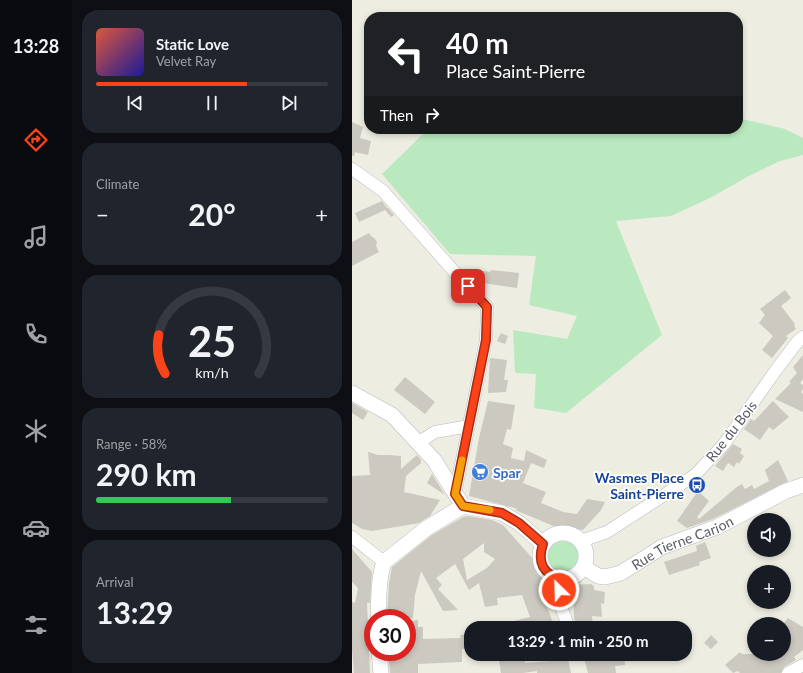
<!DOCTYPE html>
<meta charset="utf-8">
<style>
:root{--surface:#171b24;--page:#20242c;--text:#f1f3f6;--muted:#9ea1a6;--line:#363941;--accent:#fb431a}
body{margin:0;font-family:Lato,sans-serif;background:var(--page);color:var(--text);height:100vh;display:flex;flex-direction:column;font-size:15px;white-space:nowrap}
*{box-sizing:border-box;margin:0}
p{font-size:13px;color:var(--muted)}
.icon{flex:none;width:22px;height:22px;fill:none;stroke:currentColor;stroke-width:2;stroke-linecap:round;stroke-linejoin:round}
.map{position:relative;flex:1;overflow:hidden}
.panel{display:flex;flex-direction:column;gap:10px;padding:10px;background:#0d0f14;width:280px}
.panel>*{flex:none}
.guide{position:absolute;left:12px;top:12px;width:379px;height:122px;border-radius:16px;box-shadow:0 2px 6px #0003;background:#202124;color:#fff;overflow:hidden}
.tools{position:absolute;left:395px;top:513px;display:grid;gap:8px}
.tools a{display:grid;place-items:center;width:44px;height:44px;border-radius:50%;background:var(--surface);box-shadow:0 2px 6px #0003;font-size:20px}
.speed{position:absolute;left:12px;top:609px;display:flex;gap:8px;font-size:20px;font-weight:700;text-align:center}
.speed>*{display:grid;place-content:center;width:52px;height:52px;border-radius:50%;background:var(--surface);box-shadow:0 2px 6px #0003;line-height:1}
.speed .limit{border:6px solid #d22;background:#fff;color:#111}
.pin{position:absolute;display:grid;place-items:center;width:34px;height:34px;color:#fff;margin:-17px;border-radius:8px;box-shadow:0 2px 6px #0006}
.me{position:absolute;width:44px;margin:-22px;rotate:336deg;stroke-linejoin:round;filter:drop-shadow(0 0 3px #0008)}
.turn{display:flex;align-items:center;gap:14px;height:84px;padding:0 16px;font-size:18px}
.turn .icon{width:52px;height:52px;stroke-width:2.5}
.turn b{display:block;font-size:28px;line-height:34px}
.then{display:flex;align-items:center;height:38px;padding:0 16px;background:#0003;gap:8px;font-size:15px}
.big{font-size:30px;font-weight:700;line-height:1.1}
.panel .widget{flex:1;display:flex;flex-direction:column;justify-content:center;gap:6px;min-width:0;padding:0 14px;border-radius:16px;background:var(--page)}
.panel .dial{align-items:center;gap:0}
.dial svg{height:104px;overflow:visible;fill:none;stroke:var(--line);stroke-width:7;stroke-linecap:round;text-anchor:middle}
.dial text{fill:var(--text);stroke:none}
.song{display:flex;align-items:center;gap:12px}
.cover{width:48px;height:48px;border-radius:6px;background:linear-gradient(135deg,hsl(10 70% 55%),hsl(240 70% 35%))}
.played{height:4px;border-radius:2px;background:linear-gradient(90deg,var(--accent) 65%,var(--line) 65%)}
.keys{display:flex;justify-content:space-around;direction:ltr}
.heat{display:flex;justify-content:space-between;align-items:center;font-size:22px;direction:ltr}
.charge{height:6px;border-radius:3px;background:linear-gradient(90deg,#34c759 58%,var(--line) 0)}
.trip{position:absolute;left:112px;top:621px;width:228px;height:40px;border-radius:16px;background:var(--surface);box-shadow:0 2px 6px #0003;font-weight:700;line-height:40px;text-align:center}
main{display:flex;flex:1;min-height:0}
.menu{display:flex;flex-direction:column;width:72px;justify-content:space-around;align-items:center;background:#090b0e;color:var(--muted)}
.menu .icon{width:28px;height:28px}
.menu .on{color:var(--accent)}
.menu b{font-size:18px;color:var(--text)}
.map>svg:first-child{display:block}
.green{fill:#bae9bf}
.building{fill:#cbc9c0;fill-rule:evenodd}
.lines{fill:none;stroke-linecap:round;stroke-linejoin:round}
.minor-casing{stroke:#b9bbc1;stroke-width:13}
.tertiary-casing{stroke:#b9bbc1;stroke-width:16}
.minor{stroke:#fff;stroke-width:12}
.tertiary{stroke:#fff;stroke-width:15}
.route-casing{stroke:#a32c11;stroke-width:10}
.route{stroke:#fb431a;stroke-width:7}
.slow{stroke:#f59e0b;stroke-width:7}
.labels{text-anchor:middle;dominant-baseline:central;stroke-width:3.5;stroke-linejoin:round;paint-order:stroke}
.street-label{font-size:14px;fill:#595d63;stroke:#fff}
.shop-label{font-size:14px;font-weight:bold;fill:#366cbe;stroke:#fff;text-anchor:start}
.transit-label{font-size:14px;font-weight:bold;fill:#164399;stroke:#fff;text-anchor:end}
</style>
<main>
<nav class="menu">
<b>13:28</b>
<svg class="icon on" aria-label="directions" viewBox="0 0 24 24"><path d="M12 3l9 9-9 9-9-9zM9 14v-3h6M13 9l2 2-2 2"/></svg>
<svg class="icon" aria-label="music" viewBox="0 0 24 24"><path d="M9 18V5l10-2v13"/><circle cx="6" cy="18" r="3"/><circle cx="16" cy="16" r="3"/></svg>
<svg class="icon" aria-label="phone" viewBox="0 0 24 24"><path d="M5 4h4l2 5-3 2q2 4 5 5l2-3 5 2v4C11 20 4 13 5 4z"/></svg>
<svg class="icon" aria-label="climate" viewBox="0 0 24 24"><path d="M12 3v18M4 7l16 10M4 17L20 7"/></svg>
<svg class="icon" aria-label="car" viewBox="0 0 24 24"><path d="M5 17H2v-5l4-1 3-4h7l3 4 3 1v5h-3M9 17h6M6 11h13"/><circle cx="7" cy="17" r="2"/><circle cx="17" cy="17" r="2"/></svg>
<svg class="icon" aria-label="filters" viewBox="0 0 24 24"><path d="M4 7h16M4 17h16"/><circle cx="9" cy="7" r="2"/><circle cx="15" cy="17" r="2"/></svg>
</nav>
<section class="panel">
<div class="widget">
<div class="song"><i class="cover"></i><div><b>Static Love</b><p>Velvet Ray</p></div></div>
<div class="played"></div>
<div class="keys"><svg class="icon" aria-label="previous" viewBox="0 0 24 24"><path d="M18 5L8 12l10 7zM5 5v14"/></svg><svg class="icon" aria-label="pause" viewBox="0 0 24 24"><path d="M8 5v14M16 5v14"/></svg><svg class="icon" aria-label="next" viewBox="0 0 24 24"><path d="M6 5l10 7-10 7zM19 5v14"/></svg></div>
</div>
<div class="widget"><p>Climate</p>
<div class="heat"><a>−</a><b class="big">20°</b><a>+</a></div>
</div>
<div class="widget dial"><svg viewBox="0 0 100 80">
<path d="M14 69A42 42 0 1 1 86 69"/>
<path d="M14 69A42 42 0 0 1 9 39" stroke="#fb431a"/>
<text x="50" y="56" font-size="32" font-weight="700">25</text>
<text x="50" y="72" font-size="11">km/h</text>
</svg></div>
<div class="widget"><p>Range · 58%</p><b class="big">290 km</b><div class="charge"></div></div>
<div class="widget"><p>Arrival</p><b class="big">13:29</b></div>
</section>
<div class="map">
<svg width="451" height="673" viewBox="0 0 451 673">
<rect width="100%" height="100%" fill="#eeede1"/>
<!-- green -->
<path class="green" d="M386 118 433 129 451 138V155L428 161 395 177 358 198 319 216 264 221 310 335 214 413 182 408 184 374 163 373 161 330 215 339 225 316 177 305 184 256 98 254 30 174 70 135 82 129H386Z
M196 556a15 15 0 1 1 30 0a15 15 0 1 1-30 0Z"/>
<!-- building -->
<path class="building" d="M0 122 11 127 8 138 19 141 16 155 3 152 2 156H0Z
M30 201 35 208H36L42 215 39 217 33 210 7 222 3 213Z
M17 233 19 236 22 238 25 242 24 246 27 252 0 266V242Z
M139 270 167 273 165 288 131 283 132 271 138 272Z
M433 290 439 298 429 306 443 324 442 325 444 329 434 336 436 338 420 358 410 350 421 336 407 323 413 315 408 309Z
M149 333 156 336 153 344 145 341Z
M451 355V379L448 383 451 385V389L449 392 451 394V412L423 399 439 383 437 382 445 373 441 367Z
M138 358 155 360 152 380H156L154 392 136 393Z
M53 377 83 402 73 414 42 390Z
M136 401 163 405 159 430 155 429 151 444 161 448 159 458 172 461 174 450 195 460 192 468 179 463 171 483 194 492 189 503 211 512 225 514 235 499 253 502 249 510 231 530 204 527 163 510 166 509 117 496 127 438Z
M421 401 437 417 421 430 417 427 408 440 392 429 399 419 402 421Z
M0 403 16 412 11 420 0 413Z
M381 444 390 449 388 453 392 456 387 464 385 462 382 467 376 463 371 471 363 466Z
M16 452 26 455H37L49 456V469L65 455 69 460V463L54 476 52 492 88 500 78 516 67 523 20 531 10 529 0 523V476L18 475Z
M426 460 436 481 361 519 335 528 325 521 346 491 357 501 345 517 347 519 386 486 390 484 393 489 400 485 402 489 417 481 413 470Z
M80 474 93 495 75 483Z
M116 516 140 520 151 525 182 560 193 584 187 586 203 628H163L162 621 178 617 170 595 145 598 146 605 133 607 127 583 117 590 103 564 84 578 90 585 86 589 106 610 91 611 69 571 63 595 61 618H35L37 583 40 567 80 535 111 517ZM132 543V552L143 559 135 568 115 580 111 559Z
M353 542 359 558 347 562 348 565 317 575 312 562 345 551 344 546Z
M0 549 20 572 18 603H15L18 673H2L0 649V602L3 603 6 588 0 582Z
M239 584 242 586V590L253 592 252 604 249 603 250 617 240 616 241 628H225L222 617 221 585Z
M436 618 451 627V650L442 657 444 660 432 667 429 673H388L386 671 381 673 373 665 388 652 390 654H432V623Z
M66 620V627H71V639L109 638 108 635 119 634V648L110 649V662L66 664V673H38L36 652H55V622Z
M359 635 366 642 359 649 352 643Z
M146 654H172L173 663 198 661 196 654H215L219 673H185V671L171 673H149Z
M231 654H254V656L272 654 273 665 263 666 264 673H236Z"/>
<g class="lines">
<!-- minor casing -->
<g class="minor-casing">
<path id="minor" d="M0 169 31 191 106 276 135 307 134 340 103 494
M67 442 83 432 117 426
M0 537 32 562
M229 541 255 532 343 475 372 444 424 370 446 341 451 337
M210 579C203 596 210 610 216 625
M436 673 451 665"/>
</g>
<!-- tertiary casing -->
<g class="tertiary-casing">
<g id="tertiary">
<path d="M0 393 40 415 82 460 111 506"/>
<circle cx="211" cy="556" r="23"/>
<path id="s1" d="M232 567 246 576 253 577 269 573 310 547 365 527 434 491 451 485"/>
<path d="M26 618C27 600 26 579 32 562L75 528 111 506 150 513 167 523 191 544"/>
<path d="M27 652 29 673"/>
</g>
</g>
<!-- minor -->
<use href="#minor" class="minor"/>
<!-- tertiary -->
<use href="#tertiary" class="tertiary"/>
</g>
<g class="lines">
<!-- route casing -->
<g class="route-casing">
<path id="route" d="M116 286 135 307 134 340 103 494 111 506 150 513 167 523 191 544C185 562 191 575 210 579L207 590"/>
</g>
<!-- route -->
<use href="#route" class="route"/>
<!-- slow -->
<path class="slow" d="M110 460 103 494 111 506 138 510"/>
</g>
<!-- icons -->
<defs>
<g id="supermarket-disc" transform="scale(0.9)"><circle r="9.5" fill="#3f7fe0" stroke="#fff"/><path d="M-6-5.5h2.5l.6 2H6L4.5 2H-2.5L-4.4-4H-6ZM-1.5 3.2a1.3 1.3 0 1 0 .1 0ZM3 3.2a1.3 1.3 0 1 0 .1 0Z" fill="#fff"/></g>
<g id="bus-disc" transform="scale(0.9)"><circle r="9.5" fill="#1a4fb4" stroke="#fff"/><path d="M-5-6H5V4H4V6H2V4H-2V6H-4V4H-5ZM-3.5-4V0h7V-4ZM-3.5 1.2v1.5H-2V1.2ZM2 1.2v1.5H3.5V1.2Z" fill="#fff"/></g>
</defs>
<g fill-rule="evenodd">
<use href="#supermarket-disc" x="128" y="472"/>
<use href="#bus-disc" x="345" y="485"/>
</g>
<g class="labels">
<!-- street labels -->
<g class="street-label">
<text transform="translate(379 431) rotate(-52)">Rue du Bois</text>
<text stroke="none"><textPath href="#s1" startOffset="109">Rue Tierne Carion</textPath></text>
</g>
<!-- shop labels -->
<g class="shop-label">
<text x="141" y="472">Spar</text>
</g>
<!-- transit labels -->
<g class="transit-label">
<text x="332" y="477">Wasmes Place<tspan x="332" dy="16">Saint-Pierre</tspan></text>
</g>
</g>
</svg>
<div class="tools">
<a><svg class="icon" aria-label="sound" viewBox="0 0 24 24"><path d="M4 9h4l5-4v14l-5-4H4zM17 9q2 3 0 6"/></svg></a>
<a>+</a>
<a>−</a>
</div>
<div class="speed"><div class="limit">30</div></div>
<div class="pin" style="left:116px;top:286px;background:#d93025"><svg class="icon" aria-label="arrive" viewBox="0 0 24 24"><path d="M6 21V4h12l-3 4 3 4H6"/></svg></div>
<svg class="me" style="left:207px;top:590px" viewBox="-20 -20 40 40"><circle r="17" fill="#fb431a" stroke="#fff" stroke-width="3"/><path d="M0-11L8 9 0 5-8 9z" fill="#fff"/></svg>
<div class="trip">13:29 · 1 min · 250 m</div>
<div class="guide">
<div class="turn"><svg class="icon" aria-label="left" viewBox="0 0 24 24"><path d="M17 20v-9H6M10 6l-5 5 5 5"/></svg><div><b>40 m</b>Place Saint-Pierre</div></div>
<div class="then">Then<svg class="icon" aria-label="right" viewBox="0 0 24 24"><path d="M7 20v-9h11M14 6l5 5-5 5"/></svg></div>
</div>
</div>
</main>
